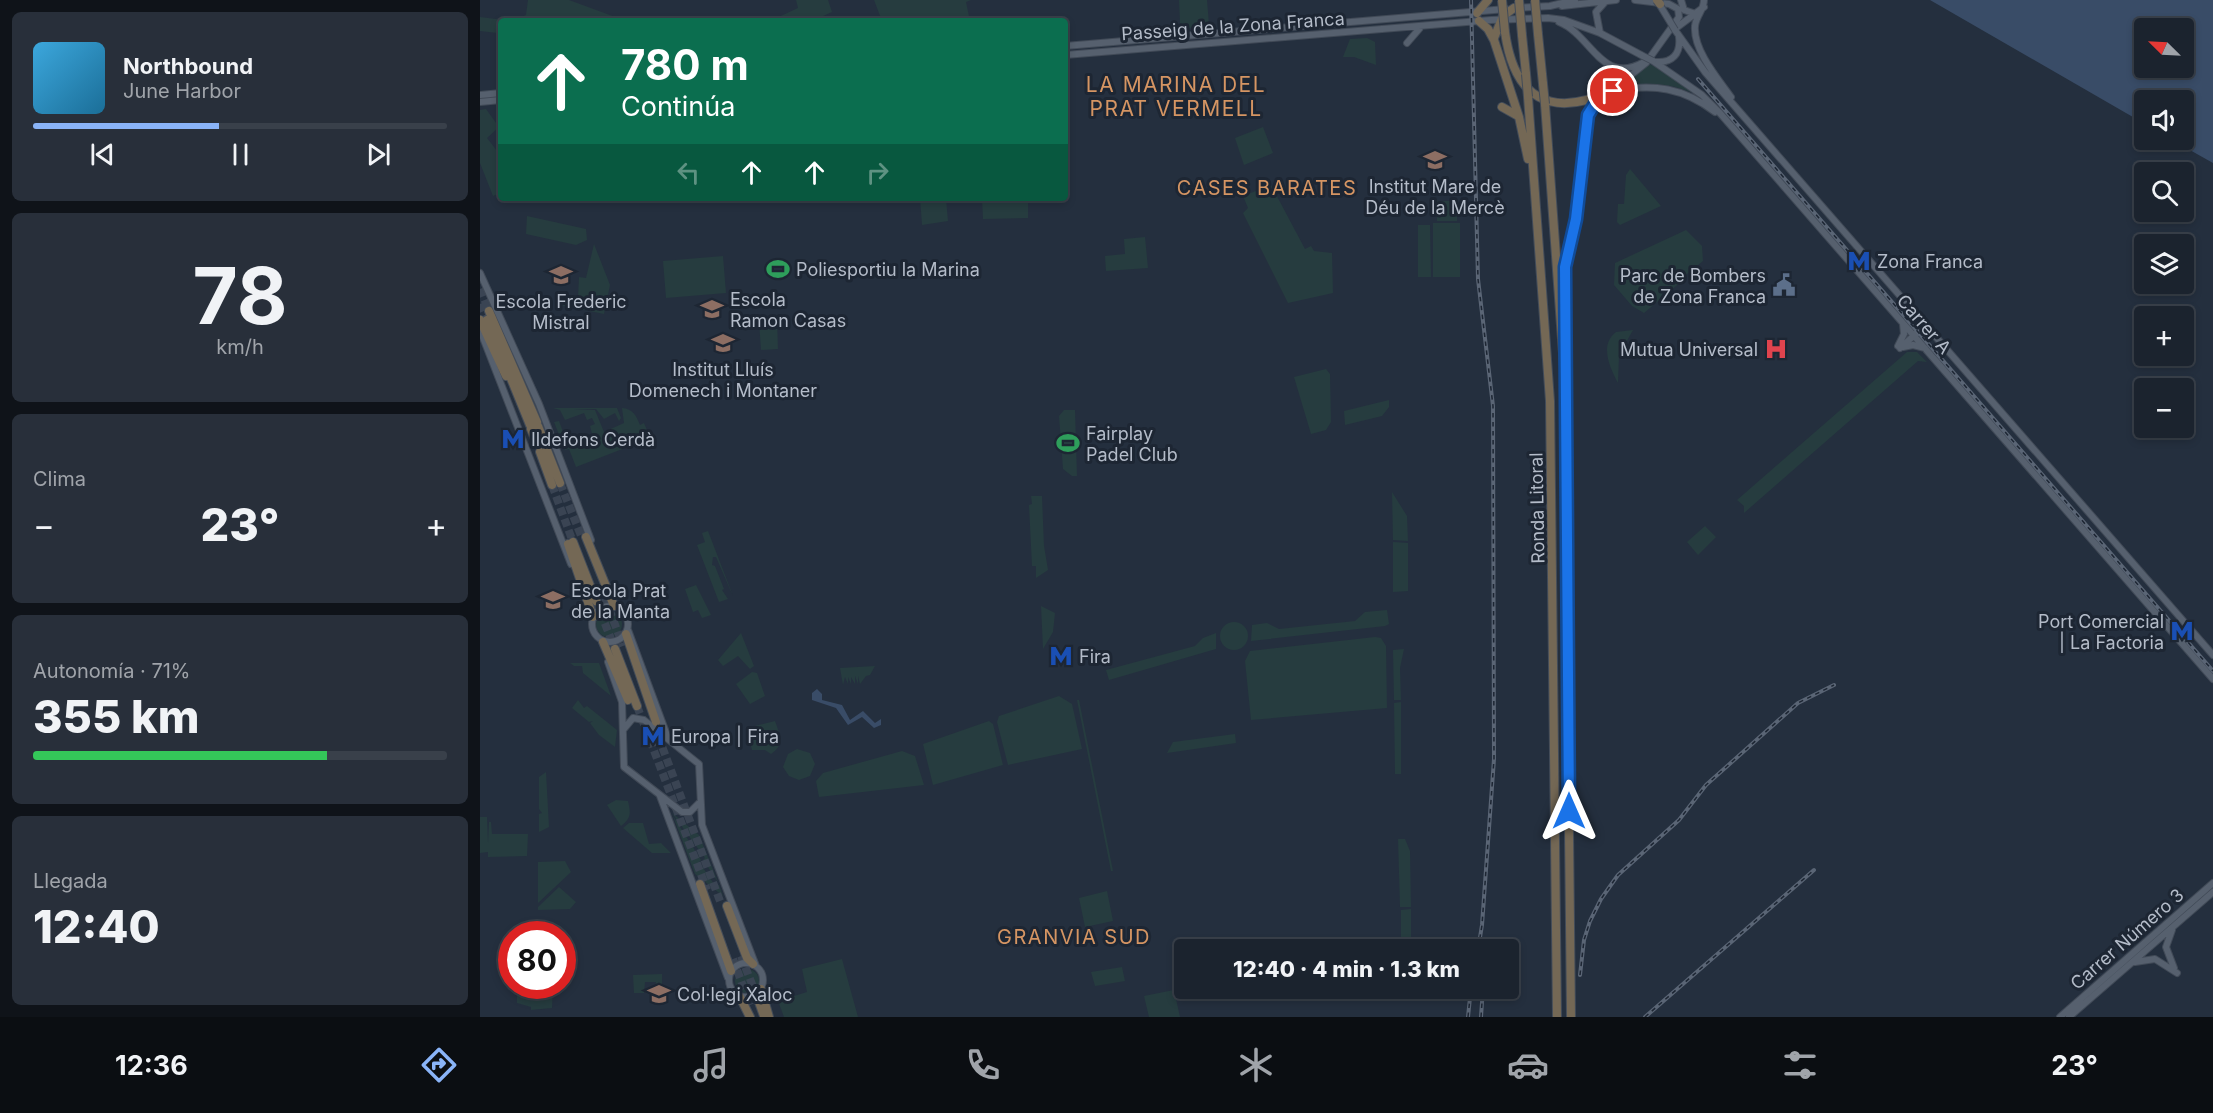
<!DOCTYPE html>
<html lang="es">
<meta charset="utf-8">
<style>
:root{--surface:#1b232e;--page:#282f3a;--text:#f1f3f6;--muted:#a0a4aa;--line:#39404a;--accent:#8ab4f8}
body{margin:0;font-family:Inter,sans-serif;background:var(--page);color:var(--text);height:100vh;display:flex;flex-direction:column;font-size:22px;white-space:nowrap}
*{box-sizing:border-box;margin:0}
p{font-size:20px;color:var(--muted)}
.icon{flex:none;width:33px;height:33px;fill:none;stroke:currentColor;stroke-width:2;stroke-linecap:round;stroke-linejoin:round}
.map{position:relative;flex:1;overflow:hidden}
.drawer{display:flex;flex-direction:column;gap:12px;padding:12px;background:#0f1319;width:480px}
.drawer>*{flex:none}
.guide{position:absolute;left:18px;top:18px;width:570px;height:183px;border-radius:6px;box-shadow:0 3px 9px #0003,0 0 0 2px var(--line);background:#0b6e4f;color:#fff;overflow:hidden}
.needle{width:39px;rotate:294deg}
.controls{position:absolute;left:1654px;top:18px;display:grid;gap:12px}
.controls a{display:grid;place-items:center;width:60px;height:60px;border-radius:6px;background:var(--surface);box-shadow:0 3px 9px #0003,0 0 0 2px var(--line);font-size:30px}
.speed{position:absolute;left:18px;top:921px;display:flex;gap:12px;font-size:30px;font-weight:700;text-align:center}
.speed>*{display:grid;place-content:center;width:78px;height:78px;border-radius:50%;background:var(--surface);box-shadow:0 3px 9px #0003,0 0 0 2px var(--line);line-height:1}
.speed .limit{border:9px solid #d22;background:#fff;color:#111}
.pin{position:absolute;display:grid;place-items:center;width:51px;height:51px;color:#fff;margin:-26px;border:3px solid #fff;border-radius:50%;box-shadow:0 2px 6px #0007}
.me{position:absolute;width:66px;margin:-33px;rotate:0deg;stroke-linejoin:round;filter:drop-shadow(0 0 4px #0008)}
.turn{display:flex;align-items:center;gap:21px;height:126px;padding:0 24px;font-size:27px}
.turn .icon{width:78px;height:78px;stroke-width:2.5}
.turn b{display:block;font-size:42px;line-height:51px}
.lanes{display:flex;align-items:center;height:57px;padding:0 24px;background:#0003;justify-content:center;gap:30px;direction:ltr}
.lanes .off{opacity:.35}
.big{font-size:45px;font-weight:800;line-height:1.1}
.drawer .card{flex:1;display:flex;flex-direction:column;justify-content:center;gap:9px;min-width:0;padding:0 21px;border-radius:9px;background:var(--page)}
.drawer .dial{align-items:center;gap:0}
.dial b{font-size:78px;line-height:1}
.song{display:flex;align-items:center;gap:18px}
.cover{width:72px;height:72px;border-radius:9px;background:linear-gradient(135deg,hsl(200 70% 55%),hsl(200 70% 35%))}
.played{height:6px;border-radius:3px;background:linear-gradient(90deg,var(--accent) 45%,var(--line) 45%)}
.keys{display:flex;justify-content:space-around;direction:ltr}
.heat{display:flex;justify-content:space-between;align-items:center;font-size:33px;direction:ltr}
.charge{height:9px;border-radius:4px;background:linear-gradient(90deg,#34c759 71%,var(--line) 0)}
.trip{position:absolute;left:694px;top:939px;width:345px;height:60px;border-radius:6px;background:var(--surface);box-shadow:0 3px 9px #0003,0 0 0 2px var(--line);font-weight:800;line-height:60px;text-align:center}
.tabs{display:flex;height:96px;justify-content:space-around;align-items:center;background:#0b0e12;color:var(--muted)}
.tabs .icon{width:42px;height:42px}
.tabs .active{color:var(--accent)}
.tabs b{font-size:27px;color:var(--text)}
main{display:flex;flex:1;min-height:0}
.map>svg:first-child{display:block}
.green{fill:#263c3f}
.water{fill:#394c67;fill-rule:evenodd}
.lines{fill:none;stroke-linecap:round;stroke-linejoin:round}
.highway-tunnel{stroke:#3a4453;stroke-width:8;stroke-dasharray:8 4;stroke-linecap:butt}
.major-casing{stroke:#414a57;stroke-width:8}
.highway-casing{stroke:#434c59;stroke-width:10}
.major{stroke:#56606e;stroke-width:6}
.highway{stroke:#746855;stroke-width:8}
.rail-casing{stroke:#5a6575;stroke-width:4}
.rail{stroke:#1d2633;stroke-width:1.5;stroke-dasharray:4.5;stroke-linecap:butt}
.major-bridge-casing{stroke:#414a57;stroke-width:8;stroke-linecap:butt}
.highway-bridge-casing{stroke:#434c59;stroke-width:10;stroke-linecap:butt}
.major-bridge{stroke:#56606e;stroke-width:6}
.highway-bridge{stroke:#746855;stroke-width:8}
.route-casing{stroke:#114b97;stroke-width:15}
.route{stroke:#1a73e8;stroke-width:10}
.labels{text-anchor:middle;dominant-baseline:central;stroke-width:6;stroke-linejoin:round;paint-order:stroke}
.street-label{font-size:18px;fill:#b4bcc9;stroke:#1d2633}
.poi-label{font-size:18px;fill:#b4bcc9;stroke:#1d2633;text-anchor:start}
.neighbourhood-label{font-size:20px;letter-spacing:1.5px;fill:#d59563;stroke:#1d2633}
.quarter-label{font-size:21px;letter-spacing:1.5px;fill:#d59563;stroke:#1d2633}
</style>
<main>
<section class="drawer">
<div class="card">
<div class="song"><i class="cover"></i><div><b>Northbound</b><p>June Harbor</p></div></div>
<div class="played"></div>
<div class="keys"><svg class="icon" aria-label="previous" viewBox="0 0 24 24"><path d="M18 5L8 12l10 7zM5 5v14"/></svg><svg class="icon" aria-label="pause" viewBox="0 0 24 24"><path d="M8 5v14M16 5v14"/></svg><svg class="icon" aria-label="next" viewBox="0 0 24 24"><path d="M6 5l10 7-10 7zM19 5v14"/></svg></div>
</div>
<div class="card dial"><b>78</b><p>km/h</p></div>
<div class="card"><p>Clima</p>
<div class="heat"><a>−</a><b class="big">23°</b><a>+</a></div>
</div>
<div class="card"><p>Autonomía · 71%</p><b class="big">355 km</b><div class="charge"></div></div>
<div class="card"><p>Llegada</p><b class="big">12:40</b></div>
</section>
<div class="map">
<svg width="1733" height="1017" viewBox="0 0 1733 1017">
<rect width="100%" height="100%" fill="#242f3e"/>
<!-- green -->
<path class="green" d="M48 0H89L146 21H21V43L17 33 0 31V17L32 21 46 15Z
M316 0H348L352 12 332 21H290L318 8Z
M394 0H491L486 2 490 21H402Z
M699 0H727L729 24H734L735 26 706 28 700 23Z
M887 38 895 42 896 65 874 57H863L870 39Z
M1168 64 1175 66 1218 95C1194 84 1170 81 1145 86Z
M6 109 19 127 7 138 21 156V192L13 196 0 163V110Z
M783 127 793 153 764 165 755 138Z
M1150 169 1181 206 1140 225 1137 222 1138 204H1144L1146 175Z
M791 185 825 249 831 246 834 251 852 253 853 293 808 303 763 213 768 208 763 196Z
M440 198H466L468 221 442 225Z
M502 198H548V218L503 219Z
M957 201H977V221H957Z
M47 216 106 229 107 240 96 245 46 234Z
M953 223H980V277H953Z
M938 225H950L951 277H938Z
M1206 230 1222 246 1223 261 1202 278 1194 275 1195 278 1202 281 1164 313 1152 306 1134 285 1135 263Z
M665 237 668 268 626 271 625 256 645 254 644 239Z
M114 244 130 285 124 314 75 304 77 294 98 298 99 277 106 278Z
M243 256 246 293 186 298 183 261Z
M297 320 298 349 281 350 279 321Z
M1153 330 1139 355 1138 383C1130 368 1119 345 1136 332Z
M1427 352H1437L1447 362 1438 361 1264 513V506L1257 500Z
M846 369 850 374 851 422 846 430 831 434 814 377Z
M909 400V407L902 416 865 425 864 411Z
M73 408H137L141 418 139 421 135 413 124 419 116 409H93L115 410 124 432 144 423 142 408C153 409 156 415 160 425L164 423 169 435 144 444 145 448 96 467 89 449 85 450 74 422 79 421 85 437 89 436 91 442 112 434 110 426 115 424 112 418 107 420 104 413 85 420 80 410Z
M584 410H595L597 476H592L583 469 579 416Z
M912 492 927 516 928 541 913 540Z
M551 496H562L564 546 568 570 556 578V566H552L549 505 552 504Z
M1225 526 1236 537 1218 555 1207 542Z
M228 531 253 596 236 557H233L232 565 235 566 244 589 242 590 248 599 239 602 217 545 225 542 222 533Z
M913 542 928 543V591L913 592Z
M216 585 231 615 222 618 218 610 213 612 205 589Z
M561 606 575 613 573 632 563 649Z
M907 610 909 624 905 626 771 641 772 625 787 623 799 629 875 621 885 612Z
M116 624a13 13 0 1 1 26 0a13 13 0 1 1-26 0Z
M740 636a14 14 0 1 1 28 0a14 14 0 1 1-28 0Z
M261 633 274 666 270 669 258 656 243 666 238 660Z
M736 633V649L629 680 626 670 715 646 723 638Z
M895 637 901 638 906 646 907 708 771 720 765 661 770 651Z
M924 649 920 668 921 700H914L913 650Z
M90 663H119L131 696 103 673 102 666H94Z
M395 666 390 675 386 676 380 684 378 676V684L375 676V684L371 677V684L368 677V684L365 677 363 685 360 668Z
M272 672 277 673 285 696 270 704 256 684Z
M579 696 592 704 602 749 528 765 517 722 519 716Z
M98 700 104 708 107 706 137 730 135 747 119 735 110 723 113 721 109 722 92 708Z
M597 700H599L633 871H631Z
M921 702V774H915L914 703Z
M295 721C300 735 305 745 291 754L285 750H272L266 728Z
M509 721 513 724 523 765 453 785 443 744Z
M755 734 756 743 687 753 693 742Z
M317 749 330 753 335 764 330 776 319 780 309 776 303 767 308 754Z
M422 751 435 756 444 785 339 797 336 781 343 773Z
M66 772 69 827 59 832V814L62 813 59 809V777Z
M136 800 148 801C151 814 151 818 141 826L127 805Z
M192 813 219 835 238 882 223 860 225 858Z
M193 816 221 860 219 862 234 884 239 885 243 896 215 874Z
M0 817H7L8 843 9 822H11L12 834H48L47 856 8 857V852L0 853Z
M149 823H163L169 844 181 843 191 853H172L143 828Z
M918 839H925L930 851 931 907H920Z
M85 861 91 872 58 903V862Z
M79 887 96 902 90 909 58 910V907Z
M627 891 633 921 605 927 599 898Z
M931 909V949H921V910Z
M362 959 378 1017H304L298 1001 327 992 322 969Z
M642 967 645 981 615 986 611 972Z
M255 981a12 12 0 1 1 24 0a12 12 0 1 1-24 0Z
M182 974V991L174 992 176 982H165L164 993H154L153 975Z
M37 986H57L55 991 64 995 69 986H73L72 1008 51 1010V1007L37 1003Z
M694 990 700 1017H669L664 996Z"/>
<!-- water -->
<path class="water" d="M1450 0H1733V163L1692 140H1704V100H1665V124ZM1665 28H1704V68H1665Z
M337 689 342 694V700L362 705 370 720 383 711 395 723 401 719V725L394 728 382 717 368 725 356 708 332 700V693Z"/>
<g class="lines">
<!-- highway-tunnel -->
<path class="highway-tunnel" d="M0 289 9 311
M0 304 7 320
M80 483 102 538
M72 485 93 542
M125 598 143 646
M116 601 135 649
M157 706 227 890
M174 725 240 901
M261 956 279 1002
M253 959 270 1005"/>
<!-- major casing -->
<g class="major-casing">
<path id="major" d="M1201 0 1204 10 1213 13
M1224 0C1224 10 1216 16 1215 26 1213 50 1238 79 1251 97
M1082 6 1136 0
M1036 8 1070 6 1095 0
M1079 22C1112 35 1121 86 1164 62
M1196 28 1224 7
M1195 30 1225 72 1733 655
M1120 33 1116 12 1125 2
M927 43 940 28
M585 46 1026 9
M585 55 1011 20 1068 18 1084 20 1120 33 1163 56
M1173 61 1222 95 1239 112 1733 679
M1176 62C1192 63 1201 54 1199 37
M1131 91 1166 63 1199 17 1198 9 1189 4 1155 0
M1135 91C1173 83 1204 88 1235 112
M0 95 21 93
M0 102 21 100
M0 273 59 404 111 540
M0 330 91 564
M1418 346 1424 334 1423 324
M1423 347 1433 345 1445 348
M1420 348 1446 325
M112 624a18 18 0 1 1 36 0a18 18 0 1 1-36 0Z
M148 630 188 738
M128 662 142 702 144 767 202 812H210L219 803
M143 730 153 718 164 720 219 764 222 825 276 966
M180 796 248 978
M1692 930 1686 947 1694 968
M1655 962 1675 959 1697 973
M249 980a17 17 0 1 1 34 0a17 17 0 1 1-34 0Z
M1580 1017 1733 883
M1589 1017 1733 892"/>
</g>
<!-- highway casing -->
<g class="highway-casing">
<path id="highway" d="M997 13 1008 0
M999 21 1008 29 1014 40 1039 117 1048 159
M1025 32C1034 98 1070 119 1131 91
M1058 34 1063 84
M1042 35 1046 74
M1014 38 1023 16 1034 8
M1048 97 1070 401 1077 1017
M1065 104 1084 367 1091 1017
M1022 107 1038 116
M1084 290 1085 267 1096 219 1107 120 1112 107 1120 96
M9 311 57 422
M0 320 26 376
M7 320 50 425
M58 426 64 441
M51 429 57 444
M67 450 80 483
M60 452 72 485
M106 537 134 606
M93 542 116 601
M88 544 113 617
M146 634 176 722
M123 642 148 700
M135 649 157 706
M220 884 251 971
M247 906 267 958 273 964
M281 989 289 1017
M260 997 270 1017
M279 1002 284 1016"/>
</g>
<!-- major -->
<use href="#major" class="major"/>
<!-- highway -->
<use href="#highway" class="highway"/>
<!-- rail casing -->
<g class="rail-casing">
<path id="rail" d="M991 0 998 279 1013 406 1014 759 1002 925 998 950
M1218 79 1733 671
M1100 975 1104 940 1110 921 1121 899 1138 875 1199 820 1226 785 1318 703 1354 685
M988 1017 991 988
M1001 1017 1003 988
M1165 1017 1334 870"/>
</g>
<!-- rail -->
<use href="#rail" class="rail"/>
<!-- major-bridge casing -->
<g class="major-bridge-casing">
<path id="major-bridge" d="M1178 2 1195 30
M1163 56 1173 61"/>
</g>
<!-- highway-bridge casing -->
<g class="highway-bridge-casing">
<path id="highway-bridge" d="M1022 0 1025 32
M1039 0 1042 35
M1055 0 1058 34
M1177 0 1180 4
M1046 74 1048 97
M1063 84 1065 104"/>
</g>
<!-- major-bridge -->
<use href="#major-bridge" class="major-bridge"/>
<!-- highway-bridge -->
<use href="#highway-bridge" class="highway-bridge"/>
</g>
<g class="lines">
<!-- route casing -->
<g class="route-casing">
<path id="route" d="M1089 811 1085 267 1096 219 1108 115 1120 96 1133 91"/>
</g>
<!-- route -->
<use href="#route" class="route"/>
</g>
<!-- icons -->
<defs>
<g id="school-bare" transform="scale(1.8)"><path d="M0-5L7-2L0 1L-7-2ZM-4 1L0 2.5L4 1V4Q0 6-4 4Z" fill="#8d6e63" stroke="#1d2633" stroke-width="2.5" paint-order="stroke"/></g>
<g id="metro-bare" transform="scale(1.8)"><path d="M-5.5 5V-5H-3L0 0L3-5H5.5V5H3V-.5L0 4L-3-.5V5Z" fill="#1a4fb4" stroke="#1d2633" stroke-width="2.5" paint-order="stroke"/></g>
<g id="stadium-bare" transform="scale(1.8)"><path d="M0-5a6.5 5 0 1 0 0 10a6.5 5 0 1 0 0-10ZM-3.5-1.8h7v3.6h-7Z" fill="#2e9e5b" stroke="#1d2633" stroke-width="2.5" paint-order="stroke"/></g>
<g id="civic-bare" transform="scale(1.8)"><path d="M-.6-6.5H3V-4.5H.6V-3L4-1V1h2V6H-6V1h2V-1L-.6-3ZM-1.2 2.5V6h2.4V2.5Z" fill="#5c6f8a" stroke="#1d2633" stroke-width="2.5" paint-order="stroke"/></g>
<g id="hospital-bare" transform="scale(1.8)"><path d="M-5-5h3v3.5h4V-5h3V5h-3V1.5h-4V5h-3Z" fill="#e0444e" stroke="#1d2633" stroke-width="2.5" paint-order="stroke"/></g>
</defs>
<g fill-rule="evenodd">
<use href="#school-bare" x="955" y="160"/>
<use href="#metro-bare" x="1379" y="261"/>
<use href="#stadium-bare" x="298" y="269"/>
<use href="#school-bare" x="81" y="275"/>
<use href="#civic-bare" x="1304" y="285"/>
<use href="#school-bare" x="232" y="309"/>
<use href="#school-bare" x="243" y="343"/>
<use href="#hospital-bare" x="1296" y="349"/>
<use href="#metro-bare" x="33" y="439"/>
<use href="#stadium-bare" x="588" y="443"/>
<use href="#school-bare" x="73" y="600"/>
<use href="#metro-bare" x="1702" y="631"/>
<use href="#metro-bare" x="581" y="656"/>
<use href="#metro-bare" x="173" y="736"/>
<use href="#school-bare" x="179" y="994"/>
</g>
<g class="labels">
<!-- street labels -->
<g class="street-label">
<text transform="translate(753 26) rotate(-4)">Passeig de la Zona Franca</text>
<text transform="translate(1444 324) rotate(49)">Carrer A</text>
<text transform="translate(1057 508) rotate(-91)">Ronda Litoral</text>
<text transform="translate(1647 939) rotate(-41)">Carrer Número 3</text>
</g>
<!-- poi labels -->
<g class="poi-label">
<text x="955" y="186" text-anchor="middle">Institut Mare de<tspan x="955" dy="21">Déu de la Mercè</tspan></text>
<text x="1397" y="261">Zona Franca</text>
<text x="316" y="269">Poliesportiu la Marina</text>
<text x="1286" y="275" text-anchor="end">Parc de Bombers<tspan x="1286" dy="21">de Zona Franca</tspan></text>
<text x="250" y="299">Escola<tspan x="250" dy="21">Ramon Casas</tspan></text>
<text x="81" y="301" text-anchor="middle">Escola Frederic<tspan x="81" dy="21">Mistral</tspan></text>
<text x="1278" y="349" text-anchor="end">Mutua Universal</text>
<text x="243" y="369" text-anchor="middle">Institut Lluís<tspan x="243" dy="21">Domenech i Montaner</tspan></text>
<text x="606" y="433">Fairplay<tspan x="606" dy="21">Padel Club</tspan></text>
<text x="51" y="439">Ildefons Cerdà</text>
<text x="91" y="590">Escola Prat<tspan x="91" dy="21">de la Manta</tspan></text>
<text x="1684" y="621" text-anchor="end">Port Comercial<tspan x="1684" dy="21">| La Factoria</tspan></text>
<text x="599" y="656">Fira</text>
<text x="191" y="736">Europa | Fira</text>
<text x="197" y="994">Col·legi Xaloc</text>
</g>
<!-- neighbourhood labels -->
<g class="neighbourhood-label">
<text x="787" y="188">CASES BARATES</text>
<text x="594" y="937">GRANVIA SUD</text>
</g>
<!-- quarter labels -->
<g class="quarter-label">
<text x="696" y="84">LA MARINA DEL<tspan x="696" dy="24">PRAT VERMELL</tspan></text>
</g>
</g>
</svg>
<div class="controls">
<a><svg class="needle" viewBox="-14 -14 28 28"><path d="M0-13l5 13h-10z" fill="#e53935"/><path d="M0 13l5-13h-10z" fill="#a0a4aa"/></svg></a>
<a><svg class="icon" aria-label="sound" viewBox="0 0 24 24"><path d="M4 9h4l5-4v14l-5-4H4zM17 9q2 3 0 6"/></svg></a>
<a><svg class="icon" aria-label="search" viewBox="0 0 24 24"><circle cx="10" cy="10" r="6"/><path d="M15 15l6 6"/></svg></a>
<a><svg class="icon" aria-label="layers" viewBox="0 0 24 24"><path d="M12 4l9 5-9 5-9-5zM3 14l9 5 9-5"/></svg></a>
<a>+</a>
<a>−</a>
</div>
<div class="speed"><div class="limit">80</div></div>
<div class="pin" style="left:1133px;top:91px;background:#d93025"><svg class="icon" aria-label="arrive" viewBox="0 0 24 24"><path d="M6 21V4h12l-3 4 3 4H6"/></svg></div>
<svg class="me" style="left:1089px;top:811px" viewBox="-20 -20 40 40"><path d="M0-17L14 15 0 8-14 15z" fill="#1a73e8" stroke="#fff" stroke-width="4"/></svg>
<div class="trip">12:40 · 4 min · 1.3 km</div>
<div class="guide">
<div class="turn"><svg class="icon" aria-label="ahead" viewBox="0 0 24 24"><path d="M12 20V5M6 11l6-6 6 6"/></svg><div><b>780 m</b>Continúa</div></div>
<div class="lanes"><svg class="icon off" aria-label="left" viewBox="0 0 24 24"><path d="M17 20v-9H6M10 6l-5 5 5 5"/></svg><svg class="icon" aria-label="ahead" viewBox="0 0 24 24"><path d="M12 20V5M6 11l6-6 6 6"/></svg><svg class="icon" aria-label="ahead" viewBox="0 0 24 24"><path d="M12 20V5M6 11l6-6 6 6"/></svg><svg class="icon off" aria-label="right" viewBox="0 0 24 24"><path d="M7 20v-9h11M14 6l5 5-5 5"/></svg></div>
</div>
</div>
</main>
<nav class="tabs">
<b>12:36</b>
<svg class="icon active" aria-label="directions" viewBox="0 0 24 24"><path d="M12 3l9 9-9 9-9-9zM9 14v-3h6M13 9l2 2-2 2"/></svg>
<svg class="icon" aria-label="music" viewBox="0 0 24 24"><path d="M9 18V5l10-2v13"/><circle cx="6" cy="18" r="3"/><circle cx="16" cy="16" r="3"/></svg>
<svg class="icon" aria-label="phone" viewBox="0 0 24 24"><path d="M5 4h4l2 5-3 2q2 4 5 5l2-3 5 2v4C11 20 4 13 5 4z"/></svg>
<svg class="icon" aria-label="climate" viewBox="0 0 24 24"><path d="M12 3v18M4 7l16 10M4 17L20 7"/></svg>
<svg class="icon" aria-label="car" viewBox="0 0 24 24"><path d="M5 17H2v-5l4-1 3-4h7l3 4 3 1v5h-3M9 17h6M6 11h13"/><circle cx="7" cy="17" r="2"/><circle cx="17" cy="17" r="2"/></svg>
<svg class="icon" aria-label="filters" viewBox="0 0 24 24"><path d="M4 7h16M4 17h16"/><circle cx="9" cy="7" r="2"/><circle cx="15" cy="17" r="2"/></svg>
<b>23°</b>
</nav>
